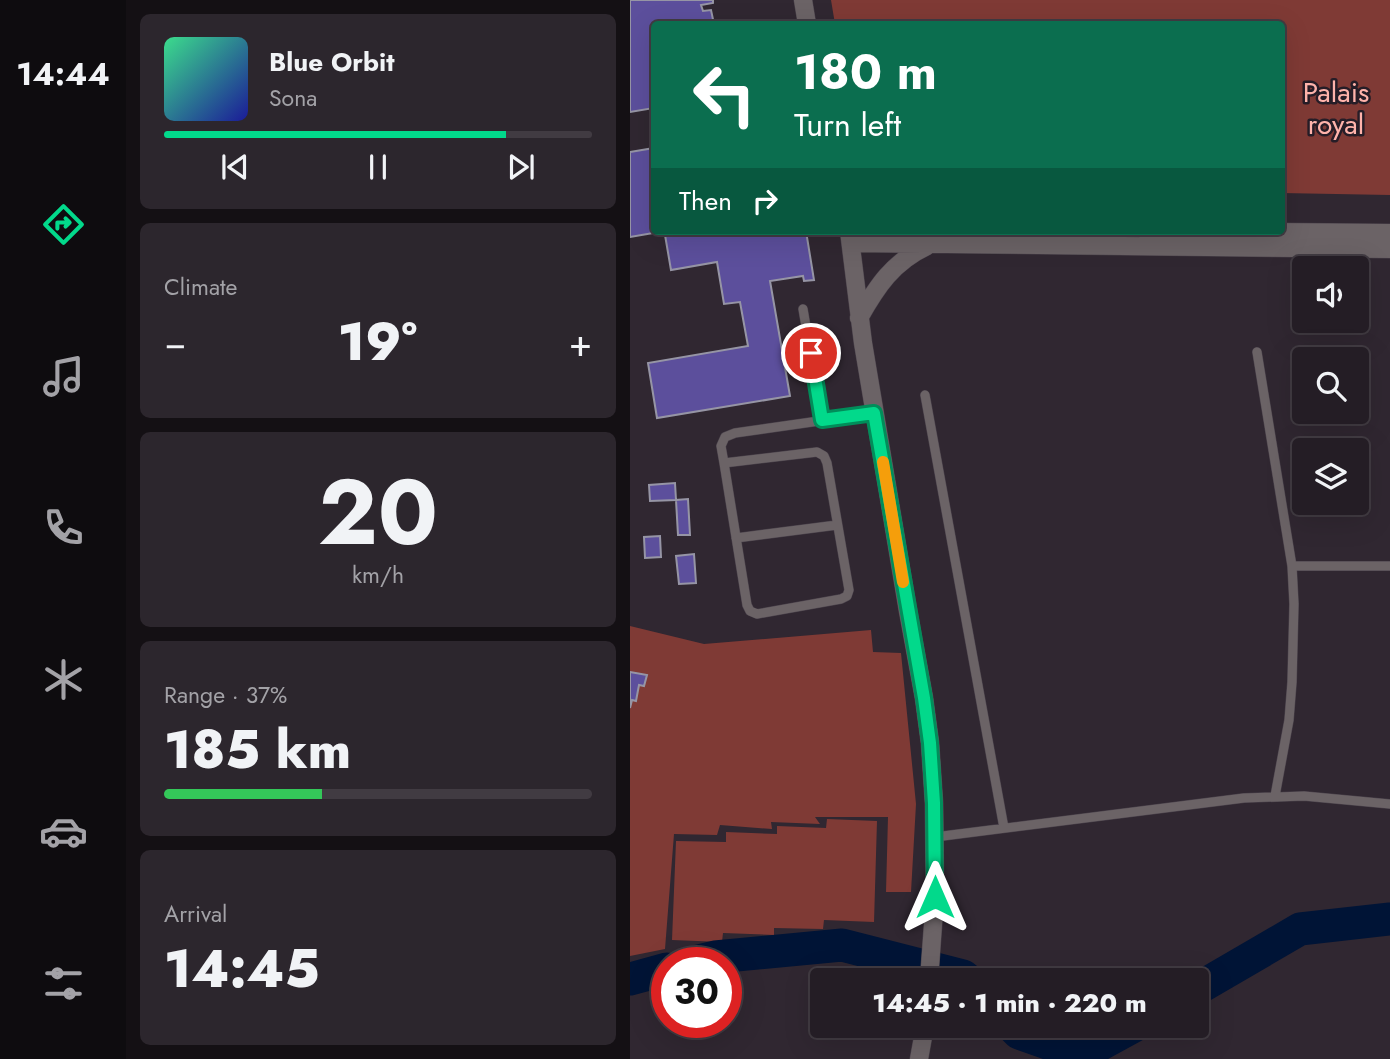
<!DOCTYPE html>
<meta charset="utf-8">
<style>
:root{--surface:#241d25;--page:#2c262d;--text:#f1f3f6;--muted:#a3a2a7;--line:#413b42;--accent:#02d98b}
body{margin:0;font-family:Jost,sans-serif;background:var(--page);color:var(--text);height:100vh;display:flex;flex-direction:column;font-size:26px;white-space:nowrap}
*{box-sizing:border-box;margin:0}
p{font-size:23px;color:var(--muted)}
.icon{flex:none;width:38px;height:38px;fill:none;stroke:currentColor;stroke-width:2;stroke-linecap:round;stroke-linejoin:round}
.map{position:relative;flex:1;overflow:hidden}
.details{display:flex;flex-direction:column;gap:14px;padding:14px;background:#141014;width:504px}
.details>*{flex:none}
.guide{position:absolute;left:21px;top:21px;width:634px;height:214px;border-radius:7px;box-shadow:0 7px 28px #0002,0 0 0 2px var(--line);background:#0b6e4f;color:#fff;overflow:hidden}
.buttons{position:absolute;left:662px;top:256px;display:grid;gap:14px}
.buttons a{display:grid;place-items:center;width:77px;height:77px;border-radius:7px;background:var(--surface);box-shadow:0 7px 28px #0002,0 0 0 2px var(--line);font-size:35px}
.speed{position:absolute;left:21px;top:947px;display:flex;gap:14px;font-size:35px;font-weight:700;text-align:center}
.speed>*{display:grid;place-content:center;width:91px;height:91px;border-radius:50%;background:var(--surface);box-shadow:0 7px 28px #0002,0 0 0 2px var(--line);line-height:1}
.speed .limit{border:10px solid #d22;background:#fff;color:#111}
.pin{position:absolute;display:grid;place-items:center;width:60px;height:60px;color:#fff;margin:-30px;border:4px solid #fff;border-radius:50%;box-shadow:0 2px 7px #0007}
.me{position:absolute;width:77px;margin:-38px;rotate:0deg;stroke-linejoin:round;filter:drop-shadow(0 0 5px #0008)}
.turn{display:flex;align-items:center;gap:24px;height:147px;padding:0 28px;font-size:32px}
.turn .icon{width:91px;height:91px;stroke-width:2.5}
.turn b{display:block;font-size:49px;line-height:60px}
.then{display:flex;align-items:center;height:66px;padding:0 28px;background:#0003;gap:14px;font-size:26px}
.big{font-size:52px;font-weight:800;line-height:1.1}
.details .widget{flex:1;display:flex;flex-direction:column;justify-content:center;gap:10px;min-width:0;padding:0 24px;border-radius:10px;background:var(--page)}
.details .dial{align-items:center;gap:0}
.dial b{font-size:91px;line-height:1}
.song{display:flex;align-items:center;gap:21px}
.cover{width:84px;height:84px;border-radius:10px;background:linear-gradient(135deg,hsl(150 70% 55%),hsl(240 70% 35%))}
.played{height:7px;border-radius:4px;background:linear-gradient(90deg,var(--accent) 80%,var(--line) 80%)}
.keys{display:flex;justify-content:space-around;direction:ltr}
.heat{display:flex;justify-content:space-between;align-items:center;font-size:38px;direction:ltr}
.charge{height:10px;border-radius:5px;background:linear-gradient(90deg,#34c759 37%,var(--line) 0)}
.trip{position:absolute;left:180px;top:968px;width:399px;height:70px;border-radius:7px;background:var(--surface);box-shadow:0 7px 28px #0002,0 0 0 2px var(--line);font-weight:800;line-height:70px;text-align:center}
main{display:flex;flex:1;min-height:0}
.tab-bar{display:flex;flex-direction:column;width:126px;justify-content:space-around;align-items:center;background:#0e0c0f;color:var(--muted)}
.tab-bar .icon{width:49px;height:49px}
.tab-bar .active{color:var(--accent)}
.tab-bar b{font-size:32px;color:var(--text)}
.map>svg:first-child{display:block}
.green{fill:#7f3a35}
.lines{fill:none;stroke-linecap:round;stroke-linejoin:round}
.river{stroke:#001436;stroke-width:33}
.building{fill:#5c4f9c;stroke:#9695a5;stroke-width:2}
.lane-casing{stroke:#4b434c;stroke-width:10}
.street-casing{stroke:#4b434c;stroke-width:19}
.lane{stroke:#6b6366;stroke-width:9}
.street{stroke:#6b6366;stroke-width:18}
.route-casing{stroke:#018d5a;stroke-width:18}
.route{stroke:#02d98b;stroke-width:12}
.slow{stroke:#f59e0b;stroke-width:12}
.labels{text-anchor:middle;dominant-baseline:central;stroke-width:5;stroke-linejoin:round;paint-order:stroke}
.park-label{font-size:28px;fill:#ffb3ab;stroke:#261d27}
</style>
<main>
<nav class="tab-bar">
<b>14:44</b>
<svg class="icon active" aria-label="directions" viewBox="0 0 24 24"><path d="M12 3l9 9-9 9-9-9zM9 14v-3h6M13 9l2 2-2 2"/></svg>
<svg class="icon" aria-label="music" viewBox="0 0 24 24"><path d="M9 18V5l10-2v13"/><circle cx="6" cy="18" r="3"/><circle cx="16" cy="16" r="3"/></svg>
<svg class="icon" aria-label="phone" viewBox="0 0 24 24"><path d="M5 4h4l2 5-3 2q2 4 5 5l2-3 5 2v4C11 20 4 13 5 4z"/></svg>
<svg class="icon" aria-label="climate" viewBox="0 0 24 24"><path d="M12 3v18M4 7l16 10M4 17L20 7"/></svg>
<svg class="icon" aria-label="car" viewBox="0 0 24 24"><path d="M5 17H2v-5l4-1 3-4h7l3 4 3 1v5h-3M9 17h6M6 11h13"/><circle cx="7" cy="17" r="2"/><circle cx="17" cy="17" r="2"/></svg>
<svg class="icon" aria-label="filters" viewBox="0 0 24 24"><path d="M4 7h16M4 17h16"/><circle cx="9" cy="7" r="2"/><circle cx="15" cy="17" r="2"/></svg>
</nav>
<section class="details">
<div class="widget">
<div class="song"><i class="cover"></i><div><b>Blue Orbit</b><p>Sona</p></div></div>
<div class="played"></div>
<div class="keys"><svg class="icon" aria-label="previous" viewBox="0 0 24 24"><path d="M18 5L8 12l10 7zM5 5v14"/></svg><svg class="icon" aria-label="pause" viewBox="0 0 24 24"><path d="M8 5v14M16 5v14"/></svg><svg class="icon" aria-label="next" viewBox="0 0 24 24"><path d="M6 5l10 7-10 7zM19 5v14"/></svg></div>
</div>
<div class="widget"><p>Climate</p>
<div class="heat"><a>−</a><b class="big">19°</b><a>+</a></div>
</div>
<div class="widget dial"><b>20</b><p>km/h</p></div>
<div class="widget"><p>Range · 37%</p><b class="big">185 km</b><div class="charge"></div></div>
<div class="widget"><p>Arrival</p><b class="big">14:45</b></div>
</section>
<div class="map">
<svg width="760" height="1059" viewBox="0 0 760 1059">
<rect width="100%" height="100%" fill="#302731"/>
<!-- green -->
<path class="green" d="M201 0H760V195L651 193V24H205Z
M0 626 74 644 241 630 243 652 271 653 286 804 281 892H256L258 817H185L190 824 141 822 142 829 90 825 87 835 44 834 35 949 0 956Z
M197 819 247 821 244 922 194 920 193 929 144 928V935L93 933 92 942 42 940 46 841 96 842V832L147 834V826L196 828Z"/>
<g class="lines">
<!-- river -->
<path class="river" d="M64 962 85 957 212 945 333 976 338 980
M0 979 37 969
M567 989 670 929 760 919
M382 1026 389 1033 451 1055 504 1026"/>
</g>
<!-- building -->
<path class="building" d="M0 0H83V3L71 5 73 11 81 10 84 24H24V108L0 112Z
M24 148V231L29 232 0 237V152Z
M40 231H176L184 280 174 281 173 276 140 281 160 396 27 418 18 363 118 346 110 302 94 304 87 262 41 270 35 235 41 234Z
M45 483 46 500 20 501 19 485Z
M58 499 60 535H48L46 500Z
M30 536 31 557 15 558 14 537Z
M64 554 66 583 49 584 46 556Z
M0 672 17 675 14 686 9 685 6 701 2 700 0 708Z"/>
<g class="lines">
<!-- lane casing -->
<g class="lane-casing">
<path id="lane" d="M173 309 192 420
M627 352 662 566 664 604 662 682 659 720 645 796
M295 395 374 828
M94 463 187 452 194 456 197 463 219 590 217 596 211 599 127 614 120 611 117 605 94 463 91 446 95 437 105 433 245 413
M106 538 207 525
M662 566H760
M305 837 614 798 674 796 760 804"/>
</g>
<!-- street casing -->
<g class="street-casing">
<path id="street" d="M173 0 177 24
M219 231 233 343 278 611 294 698 300 743 304 803 305 897 299 980
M516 231 760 233
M221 243 760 249
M229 318C247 286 263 262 297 246
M289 1059 295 1026"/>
</g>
<!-- lane -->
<use href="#lane" class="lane"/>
<!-- street -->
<use href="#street" class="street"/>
</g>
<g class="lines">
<!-- route casing -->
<g class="route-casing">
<path id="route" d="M181 353 192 420 244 413 294 698 300 743 304 803 305 897"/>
</g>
<!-- route -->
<use href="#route" class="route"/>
<!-- slow -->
<path class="slow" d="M253 462 273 582"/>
</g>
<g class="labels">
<!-- park labels -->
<g class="park-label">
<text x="706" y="92">Palais<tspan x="706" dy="32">royal</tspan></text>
</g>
</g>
</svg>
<div class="buttons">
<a><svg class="icon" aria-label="sound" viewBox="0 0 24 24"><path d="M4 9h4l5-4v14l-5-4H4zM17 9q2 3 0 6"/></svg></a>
<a><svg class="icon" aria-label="search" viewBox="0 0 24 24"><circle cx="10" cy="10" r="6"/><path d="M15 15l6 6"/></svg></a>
<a><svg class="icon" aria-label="layers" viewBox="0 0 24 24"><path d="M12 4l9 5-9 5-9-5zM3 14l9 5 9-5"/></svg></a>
</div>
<div class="speed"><div class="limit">30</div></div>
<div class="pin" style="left:181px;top:353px;background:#d93025"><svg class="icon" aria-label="arrive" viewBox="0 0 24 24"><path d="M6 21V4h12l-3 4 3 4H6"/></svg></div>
<svg class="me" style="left:305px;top:897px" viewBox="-20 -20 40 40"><path d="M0-17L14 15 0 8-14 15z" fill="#02d98b" stroke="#fff" stroke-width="4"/></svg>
<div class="trip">14:45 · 1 min · 220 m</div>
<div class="guide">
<div class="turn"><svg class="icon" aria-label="left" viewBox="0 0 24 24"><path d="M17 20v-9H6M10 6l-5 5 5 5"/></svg><div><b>180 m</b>Turn left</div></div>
<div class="then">Then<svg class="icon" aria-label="right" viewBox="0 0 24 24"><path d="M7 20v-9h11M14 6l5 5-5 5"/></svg></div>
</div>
</div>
</main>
